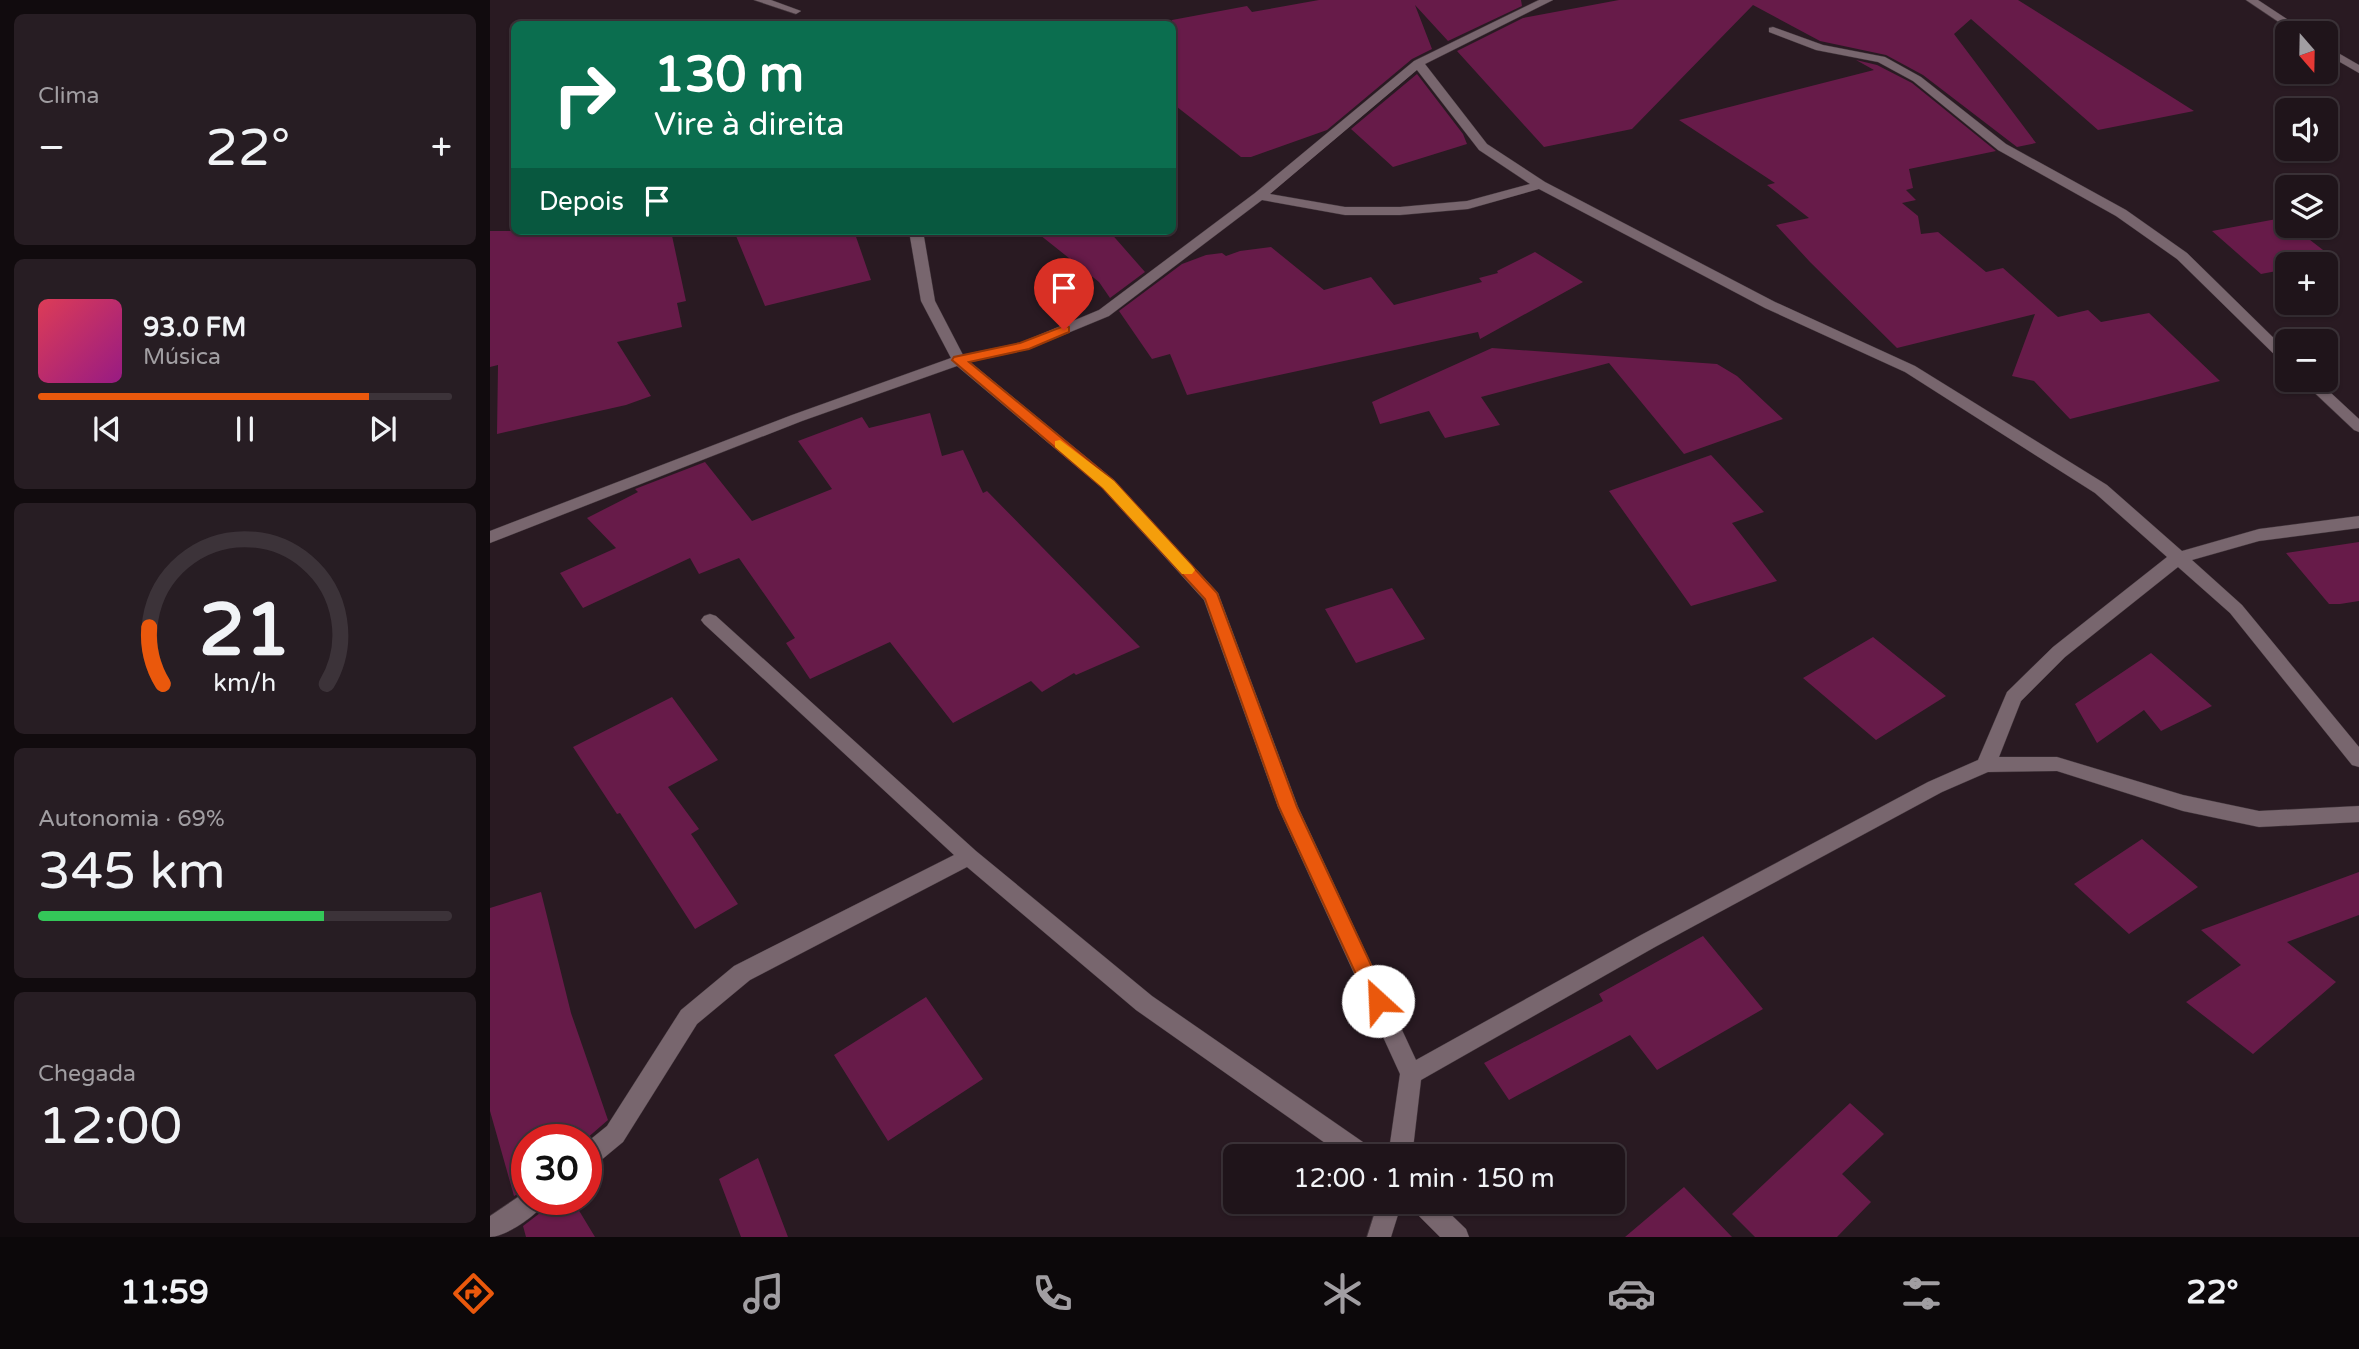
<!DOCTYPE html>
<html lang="pt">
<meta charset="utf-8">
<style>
:root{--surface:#1f141a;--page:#271d23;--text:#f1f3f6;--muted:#a19ea2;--line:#3c3339;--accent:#ea580c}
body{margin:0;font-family:"Varela Round",sans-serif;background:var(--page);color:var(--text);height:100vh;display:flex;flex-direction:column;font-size:26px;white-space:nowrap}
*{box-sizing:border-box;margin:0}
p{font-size:23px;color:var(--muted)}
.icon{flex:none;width:38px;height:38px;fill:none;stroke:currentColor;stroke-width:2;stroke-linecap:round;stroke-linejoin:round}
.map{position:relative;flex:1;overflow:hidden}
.sheet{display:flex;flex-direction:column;gap:14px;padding:14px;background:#110b0e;width:490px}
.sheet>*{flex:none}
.banner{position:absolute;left:21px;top:21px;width:665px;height:214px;border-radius:10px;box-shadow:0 2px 5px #0004,0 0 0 2px var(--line);background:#0b6e4f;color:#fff;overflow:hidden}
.needle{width:46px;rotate:160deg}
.tools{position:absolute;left:1785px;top:21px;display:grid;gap:14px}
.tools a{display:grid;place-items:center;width:63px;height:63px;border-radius:10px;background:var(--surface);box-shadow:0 2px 5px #0004,0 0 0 2px var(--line);font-size:35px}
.speed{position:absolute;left:21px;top:1124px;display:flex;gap:14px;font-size:35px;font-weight:700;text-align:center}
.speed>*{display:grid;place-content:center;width:91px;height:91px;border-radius:50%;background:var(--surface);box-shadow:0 2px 5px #0004,0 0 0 2px var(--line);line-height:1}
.speed .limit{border:10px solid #d22;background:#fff;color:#111}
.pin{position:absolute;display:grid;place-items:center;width:60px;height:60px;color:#fff;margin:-72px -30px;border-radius:50% 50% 50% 0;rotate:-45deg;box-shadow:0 0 7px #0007}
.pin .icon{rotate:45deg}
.me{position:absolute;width:77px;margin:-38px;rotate:335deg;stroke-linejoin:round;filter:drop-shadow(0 0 5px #0008)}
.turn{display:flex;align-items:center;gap:24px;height:147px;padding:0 28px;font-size:32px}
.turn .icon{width:91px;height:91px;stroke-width:2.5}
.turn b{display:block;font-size:49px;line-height:60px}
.then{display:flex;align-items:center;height:66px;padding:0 28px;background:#0003;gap:14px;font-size:26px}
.big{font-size:52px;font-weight:600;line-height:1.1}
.sheet .widget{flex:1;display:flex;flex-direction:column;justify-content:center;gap:10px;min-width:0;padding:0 24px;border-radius:10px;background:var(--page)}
.sheet .dial{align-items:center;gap:0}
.dial svg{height:182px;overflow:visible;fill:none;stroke:var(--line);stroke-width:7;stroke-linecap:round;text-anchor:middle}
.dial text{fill:var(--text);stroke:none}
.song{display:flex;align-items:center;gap:21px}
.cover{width:84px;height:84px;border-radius:10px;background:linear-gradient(135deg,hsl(350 70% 55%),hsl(310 70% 35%))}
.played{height:7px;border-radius:4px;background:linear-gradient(90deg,var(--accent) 80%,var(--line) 80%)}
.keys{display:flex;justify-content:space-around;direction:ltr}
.heat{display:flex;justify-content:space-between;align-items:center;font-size:38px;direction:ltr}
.charge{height:10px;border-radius:5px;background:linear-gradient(90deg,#34c759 69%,var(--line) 0)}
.trip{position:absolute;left:733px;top:1144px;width:402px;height:70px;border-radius:10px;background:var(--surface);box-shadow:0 2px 5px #0004,0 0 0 2px var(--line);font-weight:600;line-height:70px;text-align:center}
.tab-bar{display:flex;height:112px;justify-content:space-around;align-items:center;background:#0c080a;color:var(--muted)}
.tab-bar .icon{width:49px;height:49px}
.tab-bar .current{color:var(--accent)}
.tab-bar b{font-size:32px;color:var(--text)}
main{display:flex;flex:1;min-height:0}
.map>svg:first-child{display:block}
.building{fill:#671b49}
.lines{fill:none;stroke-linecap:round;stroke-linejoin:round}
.minor-casing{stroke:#41353b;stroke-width:1}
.minor{fill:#78666e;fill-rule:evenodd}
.route{fill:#ea580c;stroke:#983908;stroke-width:2}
.slow{fill:#f59e0b}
</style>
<main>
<section class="sheet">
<div class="widget"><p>Clima</p>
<div class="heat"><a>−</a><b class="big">22°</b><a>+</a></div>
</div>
<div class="widget">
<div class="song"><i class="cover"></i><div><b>93.0 FM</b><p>Música</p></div></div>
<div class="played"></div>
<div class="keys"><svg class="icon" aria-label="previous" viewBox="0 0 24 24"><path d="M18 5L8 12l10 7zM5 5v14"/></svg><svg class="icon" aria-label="pause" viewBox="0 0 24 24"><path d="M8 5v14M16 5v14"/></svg><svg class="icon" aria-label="next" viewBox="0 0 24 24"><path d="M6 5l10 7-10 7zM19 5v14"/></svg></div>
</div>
<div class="widget dial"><svg viewBox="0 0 100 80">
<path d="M14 69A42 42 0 1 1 86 69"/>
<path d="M14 69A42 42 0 0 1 8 44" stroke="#ea580c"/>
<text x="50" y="56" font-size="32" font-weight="700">21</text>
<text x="50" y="72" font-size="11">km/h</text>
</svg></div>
<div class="widget"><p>Autonomia · 69%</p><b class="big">345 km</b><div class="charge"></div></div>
<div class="widget"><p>Chegada</p><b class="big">12:00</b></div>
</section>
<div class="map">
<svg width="1869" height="1237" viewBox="0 0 1869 1237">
<rect width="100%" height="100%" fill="#291a22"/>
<!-- building -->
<path class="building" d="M829 0H1031L1032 6 958 41 925 5 942 49 922 59 837 130 761 157H751L682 103V20L757 6 762 12Z
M1129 0H1528L1704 111 1608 130 1481 19 1464 34 1546 143 1527 147 1433 75 1396 55 1330 41 1263 5 1142 129 1054 147 967 51 1033 18Z
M1366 60 1387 65 1422 83 1506 151 1419 169 1423 188 1416 190 1426 200 1412 203 1428 216 1431 234 1448 232 1496 272 1513 268 1568 317 1598 310 1611 322 1659 313 1730 381 1580 419 1544 381 1522 376 1545 314 1407 348 1320 262 1286 225 1319 218 1277 185 1285 183 1189 120 1384 70Z
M927 74 973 134 977 144 903 167 861 129Z
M1792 218 1797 222V226H1802L1846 260 1822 264H1797V269L1771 274 1722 231Z
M0 231H181L196 301 187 303 192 327 127 342 161 396 136 405 7 434 8 365 0 367Z
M244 231H364L381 280 275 306Z
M545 231H619L655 272 620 298 609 282Z
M781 247 834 290 881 277 904 305 992 282 989 278 1008 273 1007 271 1045 252 1093 282 990 339 988 332 697 395 680 354 662 359 629 311 692 264 716 255 732 253 736 256 750 251Z
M1002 348 1227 364 1247 376 1293 419 1194 454 1119 363 991 397 1010 425 955 438 939 411 890 424 882 402Z
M440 413 452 456 473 450 493 493 497 491 650 647 586 675 584 673 552 692 541 681 463 723 400 642 320 679 296 643 305 638 249 558 209 574 200 558 93 608 70 573 126 548 97 518 148 492 145 489 215 462 262 521 342 489 308 441 372 417 379 428Z
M1221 455 1274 512 1242 523 1287 581 1201 606 1119 491Z
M1869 542V601L1850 604H1839L1796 553Z
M902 588 935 639 866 663 835 609Z
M1383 637 1456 696 1386 740 1313 678Z
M1661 653 1722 706 1671 731 1654 710 1607 743 1585 704Z
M182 697 228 760 178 787 209 829 201 834 248 904 205 929 130 813 127 814 83 747Z
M1652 839 1708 887 1639 934 1584 884Z
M1869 872V915L1797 942 1846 982 1763 1054 1696 1002 1751 965 1711 930Z
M51 892 81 1013 118 1120 96 1139H37V1189L24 1196 0 1111V908Z
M1213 936 1273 1009 1167 1070 1140 1035 1019 1100 994 1063 1113 1001 1109 994Z
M436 997 493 1079 398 1141 344 1055Z
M1360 1103 1394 1134 1352 1174 1381 1202 1347 1237H1265L1242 1214Z
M268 1158 298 1237H251L229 1179Z
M1194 1187 1242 1237H1135Z
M60 1199H82L105 1237H36L33 1226 50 1213Z"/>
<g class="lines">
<!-- minor casing -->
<g class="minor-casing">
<path id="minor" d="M264 0H281L311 11 306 14Z
M1049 0H1063L935 64 997 144 1055 182 1285 302 1425 366 1617 485 1692 551 1769 529 1869 516V528L1769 541 1702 560 1752 605 1869 747V767L1862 765 1740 613 1688 567 1575 657 1531 701 1509 757H1567L1693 795 1769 811 1869 806V822L1769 827 1693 811 1567 771 1498 772 1452 792 1165 947 931 1080 922 1157H898L910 1074 788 807 714 600 612 488 467 366 312 421 0 543V531L302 415 461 358 431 301 419 231H433L445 301 473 355 530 343 609 310 765 193 924 61ZM927 70 989 150 1040 184 977 201 910 207H855L780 194ZM1049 189 1275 308 1415 372 1605 493 1677 557 1563 647 1517 692 1488 760 1438 782 1151 935 926 1060 808 807 728 593 624 480 480 362 539 349 619 316 772 200 855 215H910L978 209Z
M1756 0H1768L1818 33H1805Z
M1283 27 1333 45 1395 57 1431 77 1516 144 1636 210 1697 253 1797 351V363L1792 362 1687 259 1626 216 1508 150 1423 81 1388 62 1326 50 1279 32V28Z
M1836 46 1869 65V73L1836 54Z
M1811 380H1827L1869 419V432L1864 430Z
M220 614 226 616 486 851 662 996 883 1149 887 1157H855L646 1010 477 867 260 980 207 1024 133 1142 104 1166 96 1169V1143L117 1126 191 1010 244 966 464 855 214 624 211 620 214 616Z
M37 1191V1199H57C51 1213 16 1237 0 1237V1216Z
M888 1202H912L901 1237H877Z
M919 1202H948L976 1229 979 1237H950L923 1210Z"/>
</g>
<!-- minor -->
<use href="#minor" class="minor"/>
</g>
<!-- route -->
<path class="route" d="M574 326 579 327V332L539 349 479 362 624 481 727 593 807 807 898 1001 895 1007 888 1010 881 1007 789 807 715 599 613 488 462 360 464 357 530 343Z"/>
<!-- slow -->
<path class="slow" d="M570 440 624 481 702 566 705 570 702 574H692L613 488 565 447V441Z"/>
</svg>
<div class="tools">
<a><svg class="needle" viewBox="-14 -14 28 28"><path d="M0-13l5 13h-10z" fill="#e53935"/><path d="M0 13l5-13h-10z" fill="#a19ea2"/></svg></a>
<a><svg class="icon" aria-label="sound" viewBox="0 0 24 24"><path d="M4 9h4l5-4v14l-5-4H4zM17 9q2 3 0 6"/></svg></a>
<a><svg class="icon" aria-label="layers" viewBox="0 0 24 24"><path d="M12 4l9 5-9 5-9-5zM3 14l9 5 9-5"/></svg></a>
<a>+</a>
<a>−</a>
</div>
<div class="speed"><div class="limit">30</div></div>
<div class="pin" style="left:574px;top:330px;background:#d93025"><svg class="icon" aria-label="arrive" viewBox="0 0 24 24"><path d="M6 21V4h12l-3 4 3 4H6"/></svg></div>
<svg class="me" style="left:888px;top:1001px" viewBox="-20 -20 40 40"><circle r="19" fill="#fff"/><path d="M0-13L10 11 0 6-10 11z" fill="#ea580c"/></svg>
<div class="trip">12:00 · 1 min · 150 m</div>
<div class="banner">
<div class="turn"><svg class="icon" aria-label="right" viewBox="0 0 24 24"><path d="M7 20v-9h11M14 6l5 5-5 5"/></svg><div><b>130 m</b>Vire à direita</div></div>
<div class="then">Depois<svg class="icon" aria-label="arrive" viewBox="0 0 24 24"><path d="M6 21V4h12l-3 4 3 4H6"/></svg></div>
</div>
</div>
</main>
<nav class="tab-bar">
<b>11:59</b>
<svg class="icon current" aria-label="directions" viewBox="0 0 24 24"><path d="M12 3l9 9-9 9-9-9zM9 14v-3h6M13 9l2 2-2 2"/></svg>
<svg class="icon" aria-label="music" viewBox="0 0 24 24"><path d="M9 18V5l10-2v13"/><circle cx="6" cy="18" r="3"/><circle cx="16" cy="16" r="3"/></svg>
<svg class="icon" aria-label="phone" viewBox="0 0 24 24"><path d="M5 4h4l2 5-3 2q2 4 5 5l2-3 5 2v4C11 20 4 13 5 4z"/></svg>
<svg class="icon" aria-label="climate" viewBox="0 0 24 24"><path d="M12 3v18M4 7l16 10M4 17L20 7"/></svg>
<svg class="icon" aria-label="car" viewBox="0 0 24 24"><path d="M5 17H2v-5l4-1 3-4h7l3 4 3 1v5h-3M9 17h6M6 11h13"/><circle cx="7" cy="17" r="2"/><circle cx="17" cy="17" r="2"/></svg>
<svg class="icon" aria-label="filters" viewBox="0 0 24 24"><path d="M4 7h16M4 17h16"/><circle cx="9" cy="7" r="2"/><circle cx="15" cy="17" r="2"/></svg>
<b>22°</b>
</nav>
